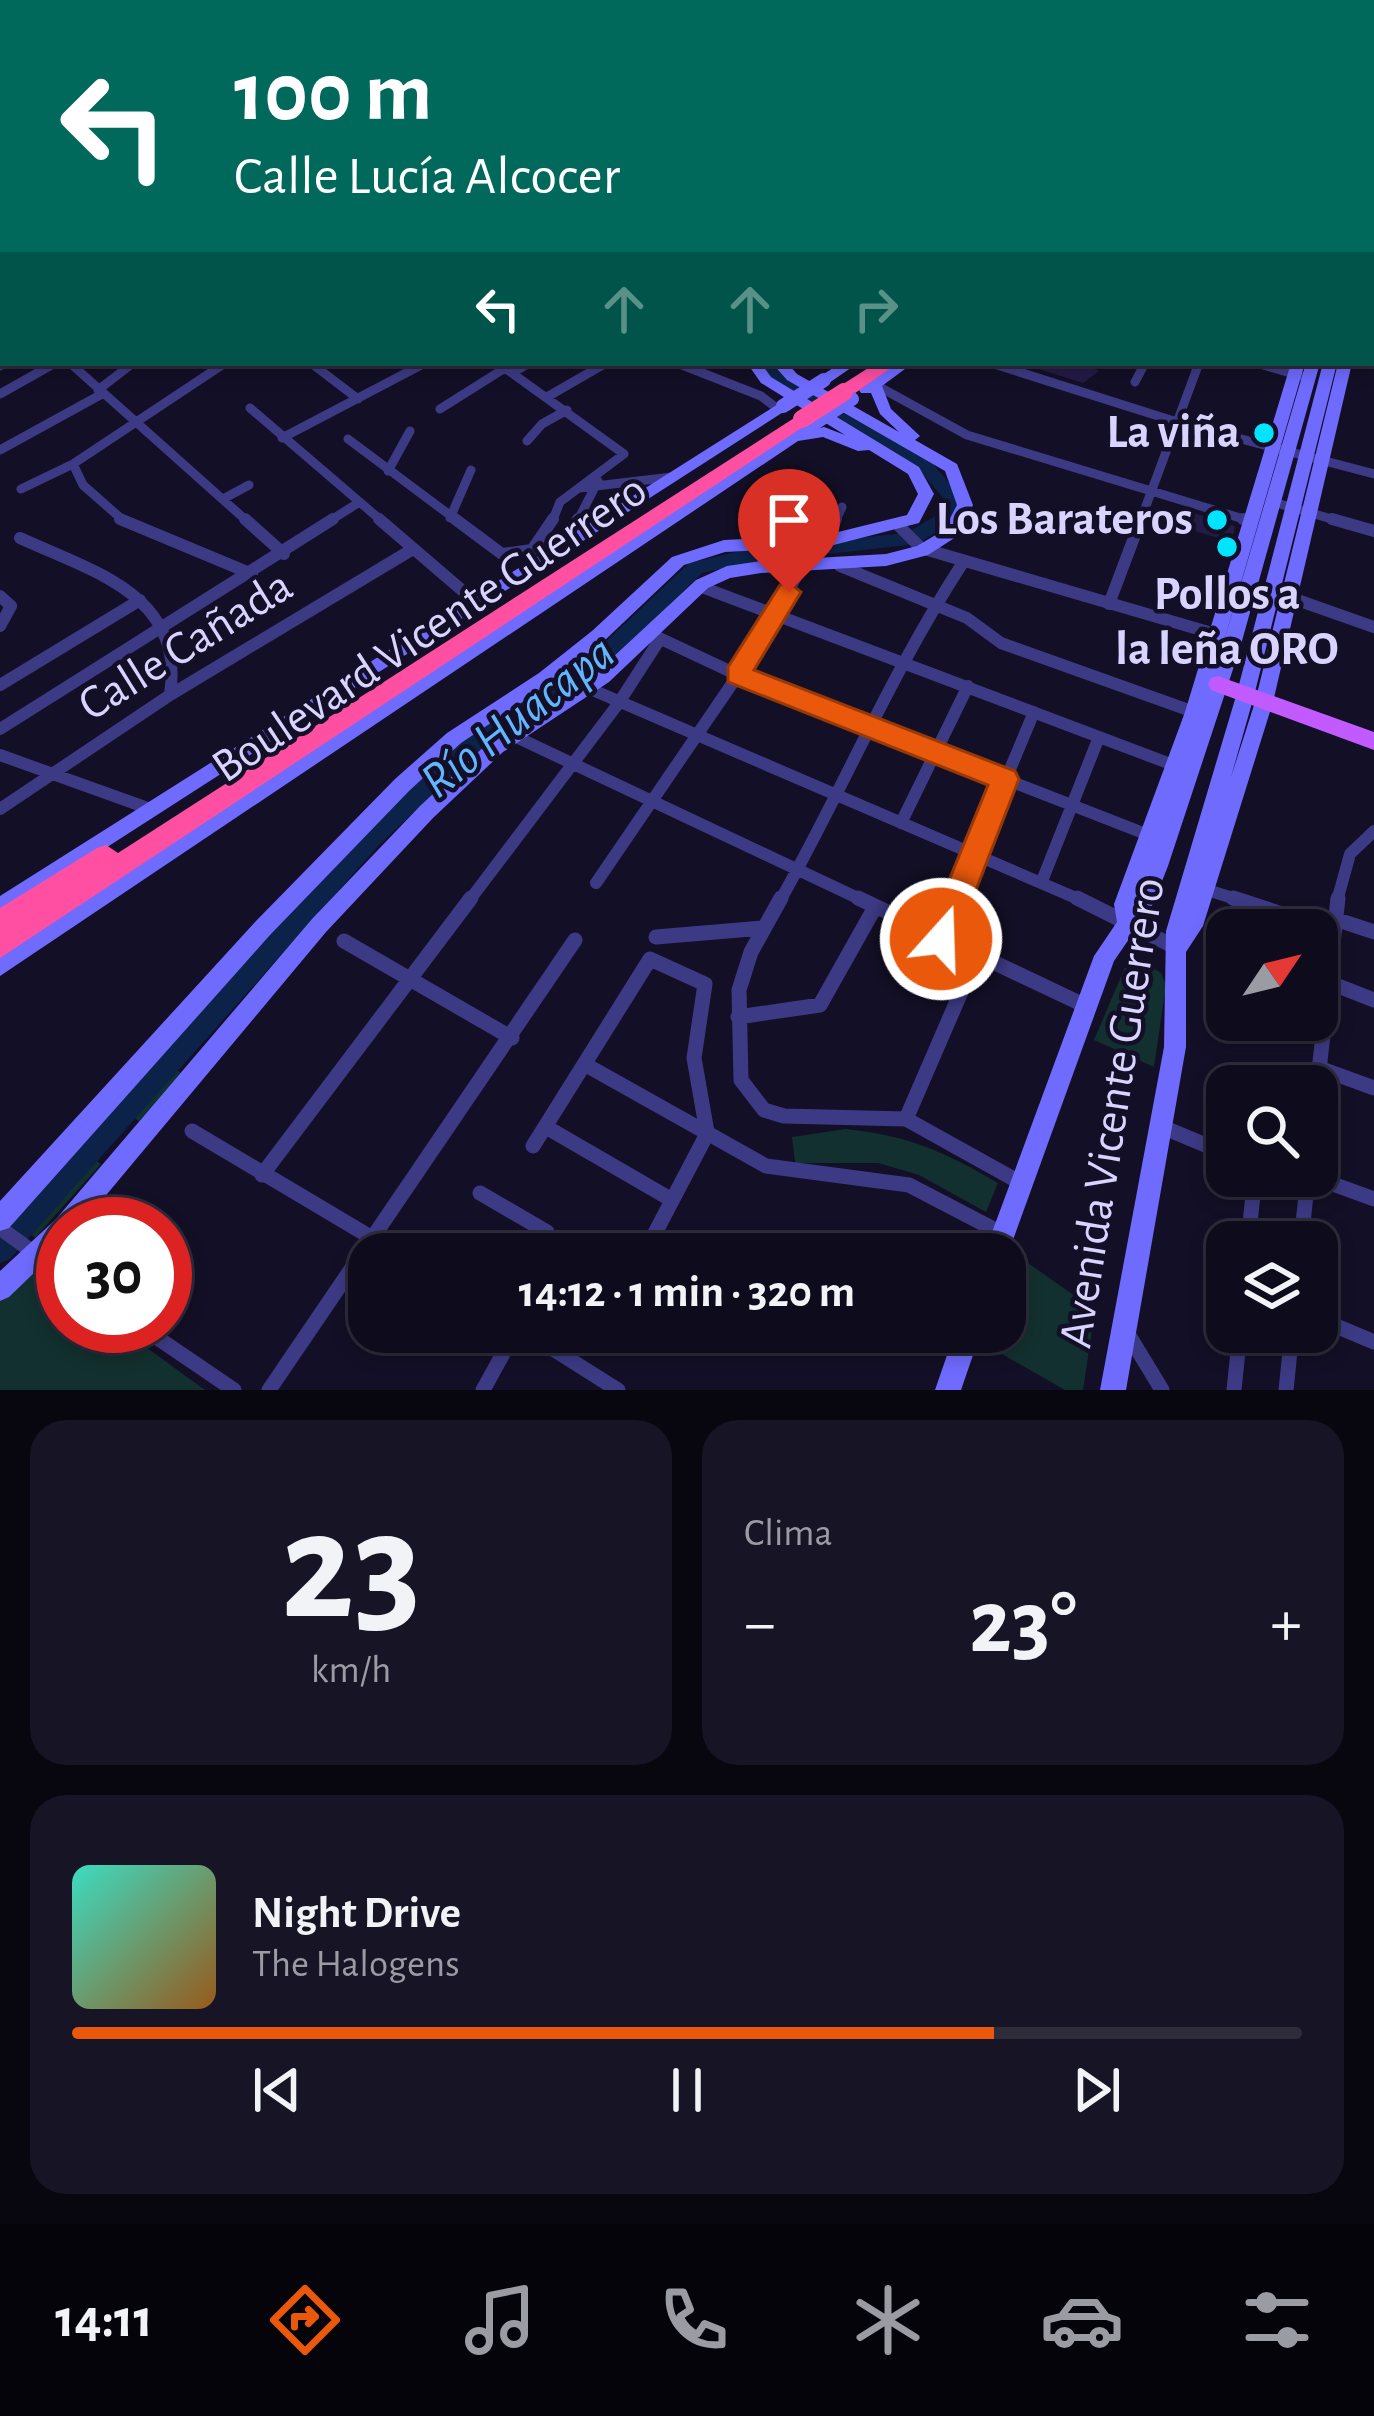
<!DOCTYPE html>
<html lang="es">
<meta charset="utf-8">
<style>
:root{--surface:#0e0b1c;--page:#171425;--text:#f1f3f6;--muted:#9b9ba3;--line:#2e2b3b;--accent:#ea580c}
body{margin:0;font-family:"Alegreya Sans",sans-serif;background:var(--page);color:var(--text);height:100vh;display:flex;flex-direction:column;font-size:45px;white-space:nowrap}
*{box-sizing:border-box;margin:0}
p{font-size:39px;color:var(--muted)}
.icon{flex:none;width:66px;height:66px;fill:none;stroke:currentColor;stroke-width:2;stroke-linecap:round;stroke-linejoin:round}
.map{position:relative;height:1390px;overflow:hidden}
.drawer{display:flex;flex-direction:column;gap:30px;padding:30px;background:#08060f;flex:1}
.drawer>*{flex:none}
.top-card{position:absolute;left:0px;top:0px;width:1374px;height:366px;box-shadow:0 6px 18px #0003,0 0 0 3px var(--line);background:#00695c;color:#fff;overflow:hidden}
.needle{width:78px;rotate:55deg}
.controls{position:absolute;left:1206px;top:909px;display:grid;gap:24px}
.controls a{display:grid;place-items:center;width:132px;height:132px;border-radius:24px;background:var(--surface);box-shadow:0 6px 18px #0003,0 0 0 3px var(--line);font-size:60px}
.speed{position:absolute;left:36px;top:1197px;display:flex;gap:24px;font-size:60px;font-weight:700;text-align:center}
.speed>*{display:grid;place-content:center;width:156px;height:156px;border-radius:50%;background:var(--surface);box-shadow:0 6px 18px #0003,0 0 0 3px var(--line);line-height:1}
.speed .limit{border:18px solid #d22;background:#fff;color:#111}
.pin{position:absolute;display:grid;place-items:center;width:102px;height:102px;color:#fff;margin:-123px -51px;border-radius:50% 50% 50% 0;rotate:-45deg;box-shadow:0 0 12px #0007}
.pin .icon{rotate:45deg}
.me{position:absolute;width:132px;margin:-66px;rotate:20deg;stroke-linejoin:round;filter:drop-shadow(0 0 9px #0008)}
.turn{display:flex;align-items:center;gap:42px;height:252px;padding:0 36px;font-size:54px}
.turn .icon{width:156px;height:156px;stroke-width:2.5}
.turn b{display:block;font-size:84px;line-height:102px}
.lanes{display:flex;align-items:center;height:114px;padding:0 36px;background:#0003;justify-content:center;gap:60px;direction:ltr}
.lanes .off{opacity:.35}
.big{font-size:90px;font-weight:700;line-height:1.1}
.drawer .tile{flex:1;display:flex;flex-direction:column;justify-content:center;gap:18px;min-width:0;padding:0 42px;border-radius:36px;background:var(--page)}
.drawer .dial{align-items:center;gap:0}
.dial b{font-size:156px;line-height:1}
.song{display:flex;align-items:center;gap:36px}
.cover{width:144px;height:144px;border-radius:18px;background:linear-gradient(135deg,hsl(170 70% 55%),hsl(30 70% 35%))}
.played{height:12px;border-radius:6px;background:linear-gradient(90deg,var(--accent) 75%,var(--line) 75%)}
.keys{display:flex;justify-content:space-around;direction:ltr}
.heat{display:flex;justify-content:space-between;align-items:center;font-size:66px;direction:ltr}
.drawer .tiles{flex:1;display:grid;gap:30px;grid-template-columns:1fr 1fr}
.tile:last-child{grid-column:span 2}
.trip{position:absolute;left:348px;top:1233px;width:678px;height:120px;border-radius:36px;background:var(--surface);box-shadow:0 6px 18px #0003,0 0 0 3px var(--line);font-weight:700;line-height:120px;text-align:center}
.dock{display:flex;height:192px;justify-content:space-around;align-items:center;background:#06040b;color:var(--muted)}
.dock .icon{width:84px;height:84px}
.dock .active{color:var(--accent)}
.dock b{font-size:54px;color:var(--text)}
.map>svg:first-child{display:block}
.green{fill:#12302f}
.lines{fill:none;stroke-linecap:round;stroke-linejoin:round}
.river{fill:#0c2248;fill-rule:evenodd}
.runway{stroke:#0a7a92;stroke-width:81}
.building{fill:#241b47}
.street-far3{stroke:#3d3a85;stroke-width:8}
.street-far2{stroke:#3d3a85;stroke-width:9}
.street-far1{stroke:#3d3a85;stroke-width:12}
.street{stroke:#3d3a85;stroke-width:15}
.secondary{fill:#6f6bff;fill-rule:evenodd}
.primary{fill:#c25bff;fill-rule:evenodd}
.highway{fill:#ff4fa3;fill-rule:evenodd}
.secondary-bridge{stroke:#6f6bff;stroke-width:14}
.highway-bridge{stroke:#ff4fa3;stroke-width:18}
.route{fill:#ea580c;stroke:#983908;stroke-width:3}
.poi-dot{fill:#00e5ff;stroke:#130f26;stroke-width:4.5}
.labels{text-anchor:middle;dominant-baseline:central;stroke-width:9;stroke-linejoin:round;paint-order:stroke}
.poi-label{font-size:48px;font-weight:bold;fill:#d9d4ff;stroke:#130f26;text-anchor:end}
.street-label{font-size:48px;fill:#d9d4ff;stroke:#130f26}
.water-label{font-size:51px;font-style:italic;fill:#62b6ff;stroke:#130f26}
</style>
<div class="map">
<svg width="1374" height="1390" viewBox="0 0 1374 1390">
<rect width="100%" height="100%" fill="#130f26"/>
<!-- green -->
<path class="green" d="M1140 959 1161 973 1166 985 1154 1067 1094 1040 1128 960Z
M157 1057 181 1073 139 1121 114 1105Z
M846 1129C910 1136 943 1151 998 1183L986 1212 919 1175 878 1163H795L792 1137Z
M75 1146 101 1164 35 1238 11 1218Z
M1008 1249 1095 1310 1083 1390H1065L981 1342 983 1332H1005Z
M38 1269 63 1287V1326H117L205 1390H0V1300Z"/>
<g class="lines">
<!-- river -->
<path class="river" d="M890 0 887 3H874L877 0Z
M756 363H772L777 369 928 458 961 497 948 525 917 544 749 563 702 573 596 676 494 737 380 844 10 1259 0 1263V1228L364 830 478 725 582 664 689 563 749 549 906 533 934 517 943 498 916 466 765 377Z"/>
<!-- runway -->
<path class="runway" d="M1255 2 1256 0"/>
</g>
<!-- building -->
<path class="building" d="M1083 363 1099 371 1083 383 1026 365Z
M1194 513 1235 526 1232 542 1188 529Z"/>
<g class="lines">
<!-- street-far3 -->
<path class="street-far3" d="M685 0 707 3
M78 3 87 0
M122 3 131 0
M140 3 149 0
M206 3 218 0
M291 3H345
M1130 3 1134 0"/>
<!-- street-far2 -->
<path class="street-far2" d="M70 363 248 522
M311 363 358 399
M498 363 624 454 560 502 552 522
M677 363 761 396 778 409
M991 363 1177 422 1374 474
M1256 363 1308 378
M0 366 5 363
M512 373 529 363
M1135 382 1145 363
M874 384 967 435 1250 521
M98 390 133 363
M0 394 55 363
M547 397 606 363
M250 408 383 522
M440 409 505 368
M282 438 425 363
M348 439 459 522
M527 441 542 424 567 410
M0 450 102 394
M73 464 83 485 125 522
M388 471 410 431
M579 488 672 477
M21 489 73 464 225 363
M223 499 249 485
M1273 502 1342 522
M450 518 471 470
M328 522 358 503
M577 522 598 481
M835 522 842 507
M1140 522 1199 363"/>
<!-- street-far1 -->
<path class="street-far1" d="M120 519 252 574
M245 519 284 554
M379 519 478 604
M455 519 502 554 532 550 553 519
M1243 519 1250 521
M1332 519 1374 531
M899 526 921 548 1215 634
M20 538C94 572 185 595 170 694
M826 541 836 519
M564 547 578 519
M840 566 967 618 1001 643 1194 712
M699 586 1176 766
M0 596 11 606 0 626
M1286 596 1374 627
M1109 604 1141 519
M657 637 738 675 1151 836
M0 685 140 600
M588 688 1083 901
M0 729 333 519
M512 735 864 901
M0 755 153 810
M0 809 170 695 413 549
M901 823 968 686
M1042 881 1099 737
M596 883 738 675 801 569
M1198 887 1242 901
M469 901 618 704 660 639
M780 901C843 789 893 669 964 561
M955 901 1034 712
M1337 901 1350 854 1374 831"/>
<!-- street -->
<path class="street" d="M781 898 751 952 739 990 741 1080 764 1110 784 1116 906 1119 1021 1183
M858 898 1088 1007
M1077 898 1177 948
M1233 898 1334 931
M1335 919 1374 932
M656 937 763 928
M942 939 956 898
M344 941 512 1038
M1328 982 1374 1000
M738 1017 820 1005 874 909
M586 1065 766 1166 909 1185 1003 1234
M1319 1068 1374 1088
M1317 1089 1338 898
M906 1119 977 955
M1160 1126 1227 1154
M546 1127 672 1200
M192 1131 399 1254
M533 1146 650 959 705 984 694 1058 707 1132
M262 1175 471 898
M1280 1176 1307 1187
M1311 1176 1374 1199
M480 1193 547 1232 536 1254
M0 1228 63 1274
M1248 1242 1255 1176
M1301 1242 1308 1176
M644 1254 707 1134
M1317 1318 1374 1342
M140 1326 234 1390
M526 1332 618 1390
M1128 1334 1162 1390
M269 1390 575 940
M483 1390 515 1332
M1234 1390 1240 1332
M1286 1390 1292 1332"/>
<!-- secondary -->
<path class="secondary" d="M759 0H769L766 3H756Z
M867 0H879L876 3H864Z
M893 0H904L901 3H890Z
M1222 0H1232L1233 3H1223Z
M1374 15V22L1371 23V16Z
M1374 44V51L1371 52V45Z
M1371 147H1374V163H1371Z
M1374 213V222L1371 223V214Z
M1374 254V272L1371 273V255Z
M747 363H761L771 377 919 467 934 494 919 523 826 547 725 552 684 565 604 641 551 683 461 743 409 791 270 935 9 1228 0 1231V1201L256 921 395 779 447 733 539 673 592 631 672 557 724 540 826 535 907 515 918 494 908 474 869 450 858 451 823 437 798 441 0 976V954L807 422H817L819 425 816 429 824 427 845 435 761 383Z
M772 363H787L797 374 899 432 880 414 871 393H861L859 390 897 363H913L882 386 891 409 920 436 915 440 957 464 973 505 956 537 928 555 886 566 761 573 730 578 708 588 609 682 503 752 433 818 326 932 82 1224H63V1245L9 1297 0 1301V1271L56 1219 312 919 420 806 490 741 597 672 696 580 727 566 761 561 886 554 917 546 944 530 957 505 945 471 787 380Z
M841 363H858L829 383H819V377Z
M1291 363H1305L1219 658 1306 363H1320L1240 648 1168 866 1153 904 1114 961 1005 1262V1254H984L1094 956 1117 922 1114 904 1185 712Z
M1323 363H1337L1254 696 1231 777 1255 702 1338 363H1352L1273 702 1203 926 1186 952V1047L1126 1390H1100L1164 1047 1166 931 1236 696Z
M783 401 790 406 788 409 0 916V896Z
M955 1332H981L961 1390H935Z"/>
<!-- primary -->
<path class="primary" d="M1218 676 1374 732V750L1211 690 1208 684 1211 678Z"/>
<!-- highway -->
<path class="highway" d="M1374 25V34L1371 35V26Z
M876 363H898L851 396H837V388Z
M802 413 812 419 809 423 0 958V908L97 848 106 845 118 853Z"/>
<!-- secondary-bridge -->
<path class="secondary-bridge" d="M783 406 824 380
M812 425 852 399"/>
<!-- highway-bridge -->
<path class="highway-bridge" d="M802 419 844 392"/>
</g>
<!-- route -->
<path class="route" d="M789 582 801 592 754 670 1015 771 1019 779 953 949 941 953 930 949 925 939 988 785 728 682V667L780 585Z"/>
<!-- markers -->
<g class="poi-dot">
<circle cx="1264" cy="433" r="12"/>
<circle cx="1217" cy="520" r="12"/>
<circle cx="1227" cy="547" r="12"/>
</g>
<g class="labels">
<!-- poi labels -->
<g class="poi-label">
<text x="1240" y="433">La viña</text>
<text x="1193" y="520">Los Barateros</text>
<text x="1227" y="595" text-anchor="middle">Pollos a<tspan x="1227" dy="55">la leña ORO</tspan></text>
</g>
<!-- street labels -->
<g class="street-label">
<text transform="translate(430 629) rotate(-34)">Boulevard Vicente Guerrero</text>
<text transform="translate(186 646) rotate(-32)">Calle Cañada</text>
<text transform="translate(1113 1113) rotate(-81)">Avenida Vicente Guerrero</text>
</g>
<!-- water labels -->
<g class="water-label">
<text transform="translate(518 717) rotate(-38)">Río Huacapa</text>
</g>
</g>
</svg>
<div class="controls">
<a><svg class="needle" viewBox="-14 -14 28 28"><path d="M0-13l5 13h-10z" fill="#e53935"/><path d="M0 13l5-13h-10z" fill="#9b9ba3"/></svg></a>
<a><svg class="icon" aria-label="search" viewBox="0 0 24 24"><circle cx="10" cy="10" r="6"/><path d="M15 15l6 6"/></svg></a>
<a><svg class="icon" aria-label="layers" viewBox="0 0 24 24"><path d="M12 4l9 5-9 5-9-5zM3 14l9 5 9-5"/></svg></a>
</div>
<div class="speed"><div class="limit">30</div></div>
<div class="pin" style="left:789px;top:592px;background:#d93025"><svg class="icon" aria-label="arrive" viewBox="0 0 24 24"><path d="M6 21V4h12l-3 4 3 4H6"/></svg></div>
<svg class="me" style="left:941px;top:939px" viewBox="-20 -20 40 40"><circle r="17" fill="#ea580c" stroke="#fff" stroke-width="3"/><path d="M0-11L8 9 0 5-8 9z" fill="#fff"/></svg>
<div class="trip">14:12 · 1 min · 320 m</div>
<div class="top-card">
<div class="turn"><svg class="icon" aria-label="left" viewBox="0 0 24 24"><path d="M17 20v-9H6M10 6l-5 5 5 5"/></svg><div><b>100 m</b>Calle Lucía Alcocer</div></div>
<div class="lanes"><svg class="icon" aria-label="left" viewBox="0 0 24 24"><path d="M17 20v-9H6M10 6l-5 5 5 5"/></svg><svg class="icon off" aria-label="ahead" viewBox="0 0 24 24"><path d="M12 20V5M6 11l6-6 6 6"/></svg><svg class="icon off" aria-label="ahead" viewBox="0 0 24 24"><path d="M12 20V5M6 11l6-6 6 6"/></svg><svg class="icon off" aria-label="right" viewBox="0 0 24 24"><path d="M7 20v-9h11M14 6l5 5-5 5"/></svg></div>
</div>
</div>
<section class="drawer">
<div class="tiles">
<div class="tile dial"><b>23</b><p>km/h</p></div>
<div class="tile"><p>Clima</p>
<div class="heat"><a>−</a><b class="big">23°</b><a>+</a></div>
</div>
<div class="tile">
<div class="song"><i class="cover"></i><div><b>Night Drive</b><p>The Halogens</p></div></div>
<div class="played"></div>
<div class="keys"><svg class="icon" aria-label="previous" viewBox="0 0 24 24"><path d="M18 5L8 12l10 7zM5 5v14"/></svg><svg class="icon" aria-label="pause" viewBox="0 0 24 24"><path d="M8 5v14M16 5v14"/></svg><svg class="icon" aria-label="next" viewBox="0 0 24 24"><path d="M6 5l10 7-10 7zM19 5v14"/></svg></div>
</div>
</div>
</section>
<nav class="dock">
<b>14:11</b>
<svg class="icon active" aria-label="directions" viewBox="0 0 24 24"><path d="M12 3l9 9-9 9-9-9zM9 14v-3h6M13 9l2 2-2 2"/></svg>
<svg class="icon" aria-label="music" viewBox="0 0 24 24"><path d="M9 18V5l10-2v13"/><circle cx="6" cy="18" r="3"/><circle cx="16" cy="16" r="3"/></svg>
<svg class="icon" aria-label="phone" viewBox="0 0 24 24"><path d="M5 4h4l2 5-3 2q2 4 5 5l2-3 5 2v4C11 20 4 13 5 4z"/></svg>
<svg class="icon" aria-label="climate" viewBox="0 0 24 24"><path d="M12 3v18M4 7l16 10M4 17L20 7"/></svg>
<svg class="icon" aria-label="car" viewBox="0 0 24 24"><path d="M5 17H2v-5l4-1 3-4h7l3 4 3 1v5h-3M9 17h6M6 11h13"/><circle cx="7" cy="17" r="2"/><circle cx="17" cy="17" r="2"/></svg>
<svg class="icon" aria-label="filters" viewBox="0 0 24 24"><path d="M4 7h16M4 17h16"/><circle cx="9" cy="7" r="2"/><circle cx="15" cy="17" r="2"/></svg>
</nav>
